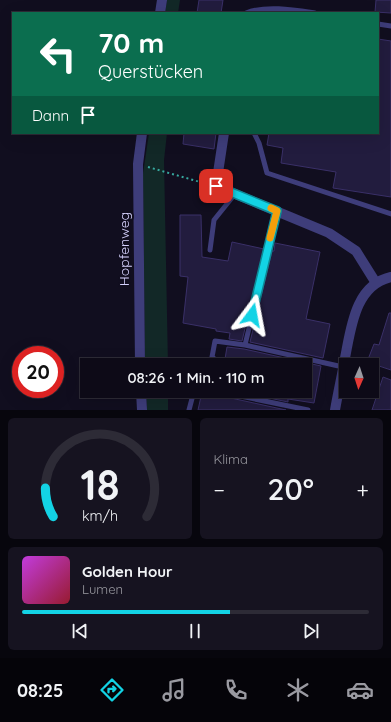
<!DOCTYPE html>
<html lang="de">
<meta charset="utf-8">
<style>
:root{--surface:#0d0a17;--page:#161320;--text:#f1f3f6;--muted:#9a9aa1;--line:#2d2b36;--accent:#13d3e5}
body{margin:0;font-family:Quicksand,sans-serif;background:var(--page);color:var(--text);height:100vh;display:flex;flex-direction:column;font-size:15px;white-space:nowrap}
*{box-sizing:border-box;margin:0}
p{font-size:13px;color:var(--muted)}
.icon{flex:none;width:22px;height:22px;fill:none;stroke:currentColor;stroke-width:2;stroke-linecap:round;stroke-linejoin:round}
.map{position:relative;height:410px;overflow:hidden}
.sheet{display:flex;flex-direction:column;gap:8px;padding:8px;background:#07060d;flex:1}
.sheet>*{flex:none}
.top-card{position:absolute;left:12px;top:12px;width:367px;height:122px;border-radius:0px;box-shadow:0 4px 16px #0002,0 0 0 1px var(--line);background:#0b6e4f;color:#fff;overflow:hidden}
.needle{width:26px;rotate:183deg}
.fabs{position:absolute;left:339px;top:358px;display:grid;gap:8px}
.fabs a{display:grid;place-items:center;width:40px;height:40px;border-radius:0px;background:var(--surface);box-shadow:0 4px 16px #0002,0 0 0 1px var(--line);font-size:20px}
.speed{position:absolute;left:12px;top:346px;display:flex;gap:8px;font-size:20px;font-weight:700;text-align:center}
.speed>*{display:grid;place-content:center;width:52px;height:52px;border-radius:50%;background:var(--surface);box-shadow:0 4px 16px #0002,0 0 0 1px var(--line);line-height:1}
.speed .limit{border:6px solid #d22;background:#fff;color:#111}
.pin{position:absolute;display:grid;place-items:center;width:34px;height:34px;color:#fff;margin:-17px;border-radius:8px;box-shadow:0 2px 6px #0006}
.me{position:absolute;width:44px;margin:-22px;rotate:13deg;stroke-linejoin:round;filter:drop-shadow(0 0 3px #0008)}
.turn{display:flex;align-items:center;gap:14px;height:84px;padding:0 20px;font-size:18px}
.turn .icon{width:52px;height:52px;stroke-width:2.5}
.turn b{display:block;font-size:28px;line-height:34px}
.then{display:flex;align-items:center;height:38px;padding:0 20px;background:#0003;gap:8px;font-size:15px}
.big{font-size:30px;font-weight:600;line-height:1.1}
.sheet .widget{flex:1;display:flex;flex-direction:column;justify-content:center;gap:6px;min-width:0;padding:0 14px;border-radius:6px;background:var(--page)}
.sheet .dial{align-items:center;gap:0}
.dial svg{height:104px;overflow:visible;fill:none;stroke:var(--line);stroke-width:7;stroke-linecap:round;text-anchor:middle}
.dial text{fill:var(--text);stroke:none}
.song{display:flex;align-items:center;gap:12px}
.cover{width:48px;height:48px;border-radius:6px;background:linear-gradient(135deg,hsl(290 70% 55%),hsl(350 70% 35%))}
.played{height:4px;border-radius:2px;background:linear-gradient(90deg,var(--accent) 60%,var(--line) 60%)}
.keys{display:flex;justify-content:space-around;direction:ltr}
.heat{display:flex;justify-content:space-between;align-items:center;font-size:22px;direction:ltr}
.sheet .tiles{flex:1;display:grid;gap:8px;grid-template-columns:1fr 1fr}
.widget:last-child{grid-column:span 2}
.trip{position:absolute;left:80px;top:358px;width:232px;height:40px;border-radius:0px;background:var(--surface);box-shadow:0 4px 16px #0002,0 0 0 1px var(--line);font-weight:600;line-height:40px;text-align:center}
.tab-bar{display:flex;height:64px;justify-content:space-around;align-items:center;background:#050409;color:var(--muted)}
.tab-bar .icon{width:28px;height:28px}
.tab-bar .active{color:var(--accent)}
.tab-bar b{font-size:18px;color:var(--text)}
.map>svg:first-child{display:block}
.green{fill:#122827}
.building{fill:#221c3e;stroke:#3a3068}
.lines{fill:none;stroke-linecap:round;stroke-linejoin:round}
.path{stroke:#37a89f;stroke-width:2;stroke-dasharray:2 3;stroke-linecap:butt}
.lane{stroke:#3e3d7a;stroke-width:5}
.street{stroke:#3e3d7a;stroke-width:10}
.route-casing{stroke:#0c8995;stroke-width:10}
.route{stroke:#13d3e5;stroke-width:7}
.slow{stroke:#f59e0b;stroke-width:7}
.labels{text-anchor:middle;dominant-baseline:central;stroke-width:4;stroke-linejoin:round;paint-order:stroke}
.street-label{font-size:14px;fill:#d4d0fb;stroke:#110e1f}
</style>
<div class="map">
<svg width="391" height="410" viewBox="0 0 391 410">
<rect width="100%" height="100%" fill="#110e1f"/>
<!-- green -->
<path class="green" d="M167 0H180L178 13H165Z
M149 133H167L164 160 168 365H145L143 174Z
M146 391H168V410H147Z"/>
<!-- building -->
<path class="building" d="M199 0H223L221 13H197Z
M376 0H391V13L375 12Z
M378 39 391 41V197L333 188 336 172 281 163 283 148 267 145 269 133H378Z
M184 133H216L214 149 183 144Z
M180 215H201L202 257 228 261 232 242 264 249 242 341 229 339 230 333 216 331V329L183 323 188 277 180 276Z
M275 243 320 252 306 319 330 324 323 358 250 342 272 251H274Z
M389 313H391V370L367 362 374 344 379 345Z
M227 347 244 349 321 366 314 403 288 399V402L236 391H305V365H224Z
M383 377 391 380V410H372Z
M202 392 217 395 286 410H198Z"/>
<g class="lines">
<!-- path -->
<path class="path" d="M148 167 207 184"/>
<!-- lane -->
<path class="lane" d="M246 13C266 5 295 10 315 13
M378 24 391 26
M254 133 259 143 267 173 391 214
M277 211 245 345 343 367
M210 250 214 220 235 194
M218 365V362L212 357 215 341 245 345
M216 391 308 410
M189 410 194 391"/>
<!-- street -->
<path class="street" d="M160 13 162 0
M224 133 216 186 329 233 356 251 376 283
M140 365 138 164 142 133
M141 391 142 410
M335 410C338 393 342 375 345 358 351 328 355 285 391 277"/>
</g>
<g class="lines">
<!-- route casing -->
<g class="route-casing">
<path id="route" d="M216 186 277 211 252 315"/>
</g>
<!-- route -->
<use href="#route" class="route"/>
<!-- slow -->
<path class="slow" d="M270 238 277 211 271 208"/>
</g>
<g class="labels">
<!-- street labels -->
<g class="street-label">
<text transform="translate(124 249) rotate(-90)">Hopfenweg</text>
</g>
</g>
</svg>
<div class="fabs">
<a><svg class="needle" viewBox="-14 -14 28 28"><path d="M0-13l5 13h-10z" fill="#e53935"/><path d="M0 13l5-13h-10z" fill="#9a9aa1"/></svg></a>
</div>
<div class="speed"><div class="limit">20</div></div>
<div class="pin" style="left:216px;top:186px;background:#d93025"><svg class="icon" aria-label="arrive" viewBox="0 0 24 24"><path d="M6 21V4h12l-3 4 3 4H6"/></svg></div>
<svg class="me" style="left:252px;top:315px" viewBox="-20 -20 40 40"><path d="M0-17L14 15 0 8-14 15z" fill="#13d3e5" stroke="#fff" stroke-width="4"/></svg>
<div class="trip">08:26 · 1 Min. · 110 m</div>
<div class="top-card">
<div class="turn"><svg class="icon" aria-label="left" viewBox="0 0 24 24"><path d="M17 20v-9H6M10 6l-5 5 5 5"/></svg><div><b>70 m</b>Querstücken</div></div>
<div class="then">Dann<svg class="icon" aria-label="arrive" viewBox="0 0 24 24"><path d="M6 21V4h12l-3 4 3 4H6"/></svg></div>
</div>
</div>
<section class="sheet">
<div class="tiles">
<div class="widget dial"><svg viewBox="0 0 100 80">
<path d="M14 69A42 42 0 1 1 86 69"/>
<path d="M14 69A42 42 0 0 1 8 47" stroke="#13d3e5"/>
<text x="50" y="56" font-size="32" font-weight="700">18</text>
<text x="50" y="72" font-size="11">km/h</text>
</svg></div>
<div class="widget"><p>Klima</p>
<div class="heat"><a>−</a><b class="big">20°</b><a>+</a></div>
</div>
<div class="widget">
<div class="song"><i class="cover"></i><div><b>Golden Hour</b><p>Lumen</p></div></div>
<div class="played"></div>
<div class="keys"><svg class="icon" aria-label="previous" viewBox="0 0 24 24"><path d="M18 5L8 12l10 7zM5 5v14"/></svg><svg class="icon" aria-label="pause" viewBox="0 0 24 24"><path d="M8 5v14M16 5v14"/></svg><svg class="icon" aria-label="next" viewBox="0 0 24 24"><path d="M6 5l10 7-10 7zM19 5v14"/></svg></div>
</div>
</div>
</section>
<nav class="tab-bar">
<b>08:25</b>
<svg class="icon active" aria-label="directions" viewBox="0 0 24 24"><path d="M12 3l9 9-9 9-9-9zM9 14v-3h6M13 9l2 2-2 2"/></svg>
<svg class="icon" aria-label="music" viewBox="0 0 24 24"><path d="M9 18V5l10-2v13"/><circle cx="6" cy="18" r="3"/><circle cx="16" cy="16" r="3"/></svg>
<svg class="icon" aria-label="phone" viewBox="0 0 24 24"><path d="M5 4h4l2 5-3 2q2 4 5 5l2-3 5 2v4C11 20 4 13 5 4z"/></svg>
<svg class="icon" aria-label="climate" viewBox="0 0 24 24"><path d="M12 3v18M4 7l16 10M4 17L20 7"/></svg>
<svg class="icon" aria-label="car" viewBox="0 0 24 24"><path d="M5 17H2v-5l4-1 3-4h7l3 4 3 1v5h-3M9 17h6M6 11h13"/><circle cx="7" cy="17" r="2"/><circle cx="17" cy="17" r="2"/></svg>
</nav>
